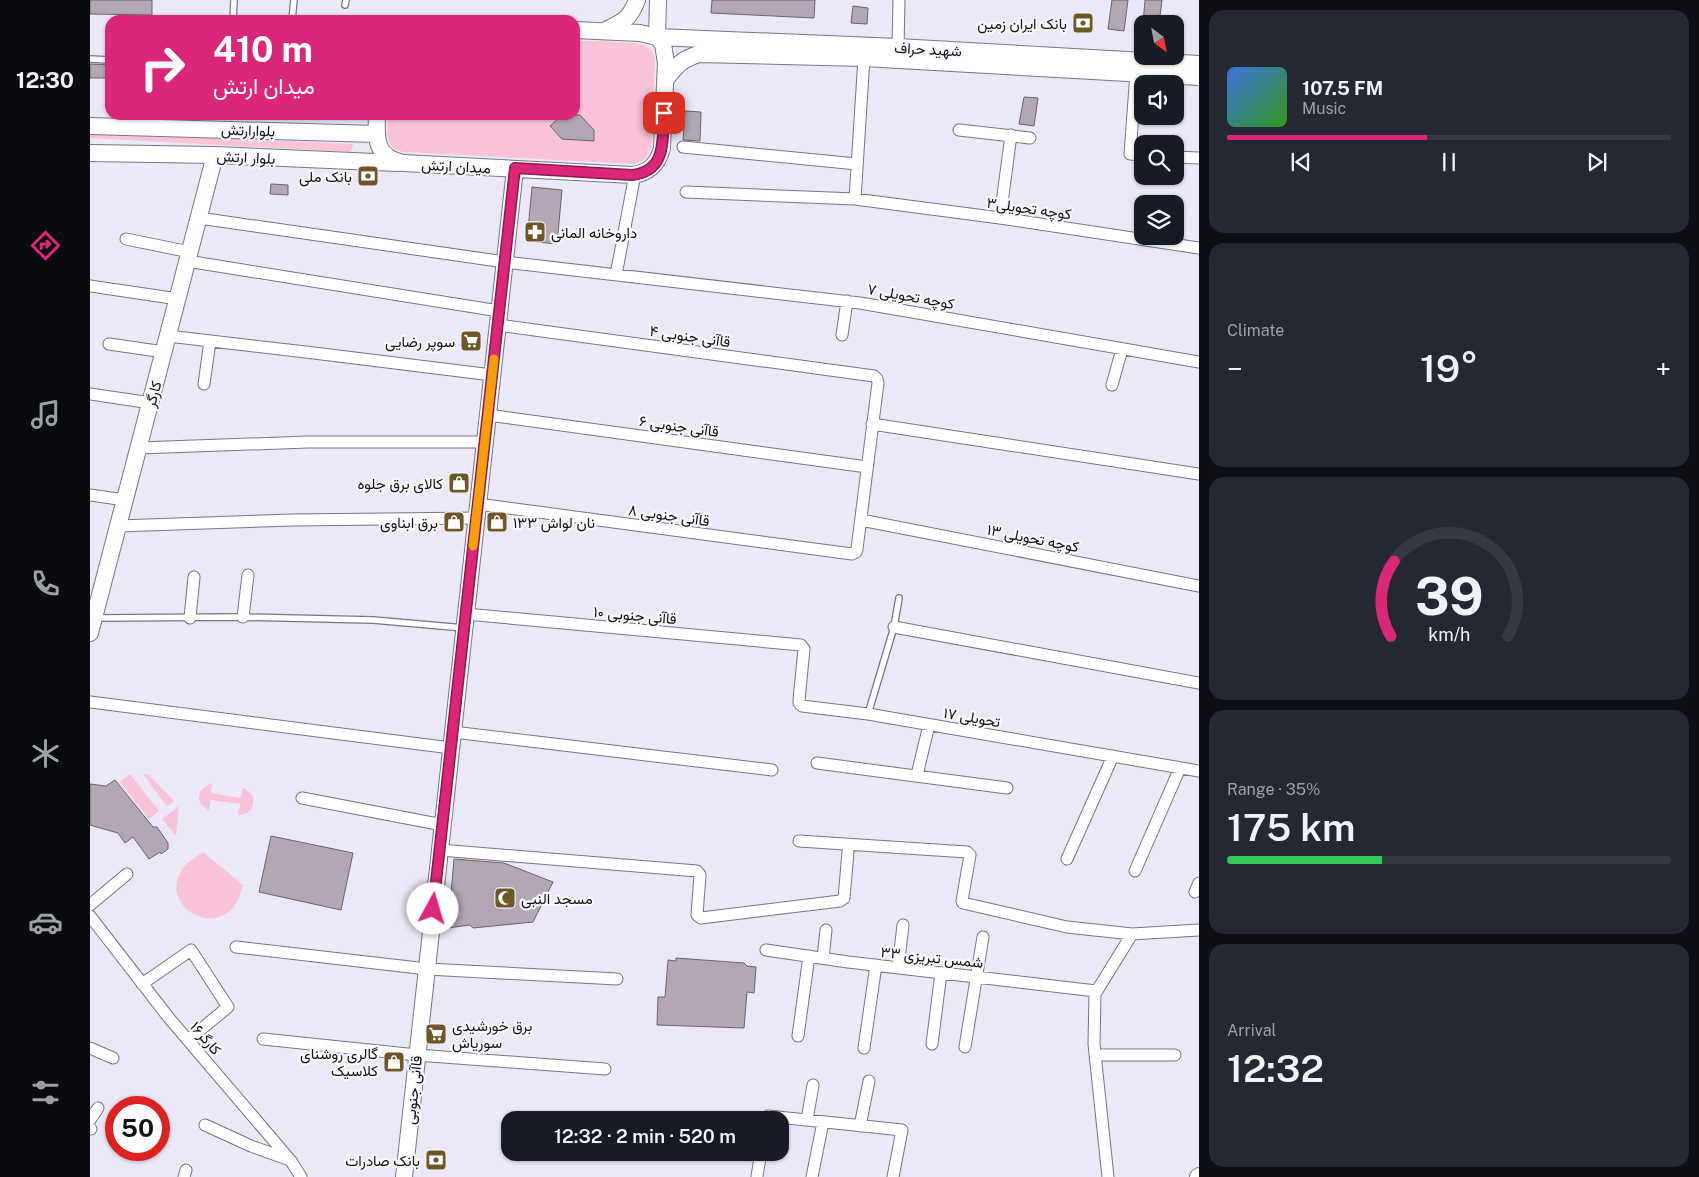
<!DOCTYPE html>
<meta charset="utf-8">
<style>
:root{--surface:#171b24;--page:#242831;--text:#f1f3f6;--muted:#9ea1a6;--line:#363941;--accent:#db2777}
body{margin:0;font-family:"Public Sans",Vazirmatn,sans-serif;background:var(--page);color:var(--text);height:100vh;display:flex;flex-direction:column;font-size:19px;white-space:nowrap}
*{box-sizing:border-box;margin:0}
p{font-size:16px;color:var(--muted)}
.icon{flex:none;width:28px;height:28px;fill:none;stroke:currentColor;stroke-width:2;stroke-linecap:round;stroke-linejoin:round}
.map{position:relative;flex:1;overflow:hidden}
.side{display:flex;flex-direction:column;gap:10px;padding:10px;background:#0d0f14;width:500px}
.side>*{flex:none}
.banner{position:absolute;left:15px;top:15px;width:475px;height:105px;border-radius:15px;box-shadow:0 1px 4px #0004;background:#db2777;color:#fff;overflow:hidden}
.needle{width:32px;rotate:148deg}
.fabs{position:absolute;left:1044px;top:15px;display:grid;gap:10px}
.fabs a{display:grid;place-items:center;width:50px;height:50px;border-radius:10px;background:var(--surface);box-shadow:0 1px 4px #0004;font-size:25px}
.speed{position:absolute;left:15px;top:1096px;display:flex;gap:10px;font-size:25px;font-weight:700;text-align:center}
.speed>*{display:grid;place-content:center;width:65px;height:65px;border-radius:50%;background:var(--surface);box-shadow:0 1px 4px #0004;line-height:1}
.speed .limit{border:8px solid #d22;background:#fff;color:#111}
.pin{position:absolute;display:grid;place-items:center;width:42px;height:42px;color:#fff;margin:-21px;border-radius:10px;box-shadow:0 2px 8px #0006}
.me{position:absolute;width:55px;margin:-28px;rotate:6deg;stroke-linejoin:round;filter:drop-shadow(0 0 4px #0008)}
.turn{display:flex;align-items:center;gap:18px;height:105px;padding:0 25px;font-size:22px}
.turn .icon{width:65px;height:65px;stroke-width:2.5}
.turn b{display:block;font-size:35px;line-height:42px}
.big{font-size:38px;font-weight:600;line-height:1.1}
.side .widget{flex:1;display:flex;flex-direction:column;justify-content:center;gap:8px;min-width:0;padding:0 18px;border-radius:15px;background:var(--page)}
.side .dial{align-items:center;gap:0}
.dial svg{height:130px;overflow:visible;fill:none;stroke:var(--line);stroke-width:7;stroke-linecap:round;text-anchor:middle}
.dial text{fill:var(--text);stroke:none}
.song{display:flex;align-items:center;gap:15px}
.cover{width:60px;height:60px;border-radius:8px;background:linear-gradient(135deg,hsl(220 70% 55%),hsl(110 70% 35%))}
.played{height:5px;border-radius:2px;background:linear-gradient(90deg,var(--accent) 45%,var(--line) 45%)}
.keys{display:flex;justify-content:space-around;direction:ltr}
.heat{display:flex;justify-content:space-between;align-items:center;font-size:28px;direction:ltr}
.charge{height:8px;border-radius:4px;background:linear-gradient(90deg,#34c759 35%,var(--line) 0)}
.trip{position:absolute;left:411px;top:1111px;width:288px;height:50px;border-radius:15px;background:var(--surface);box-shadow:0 1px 4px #0004;font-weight:600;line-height:50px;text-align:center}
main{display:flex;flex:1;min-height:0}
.tab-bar{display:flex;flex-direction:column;width:90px;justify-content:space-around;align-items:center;background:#090b0e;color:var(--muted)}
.tab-bar .icon{width:35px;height:35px}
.tab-bar .current{color:var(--accent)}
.tab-bar b{font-size:22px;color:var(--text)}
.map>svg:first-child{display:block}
.green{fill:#f9c4d9}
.building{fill:#b1a8b3;stroke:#6b626c}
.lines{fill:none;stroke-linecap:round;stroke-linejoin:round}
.lane-casing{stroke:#777582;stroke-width:8}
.street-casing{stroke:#777582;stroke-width:13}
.secondary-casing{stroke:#777582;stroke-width:18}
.lane{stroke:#fff;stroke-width:5.5}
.street{stroke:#fff;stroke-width:11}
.secondary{stroke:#fff;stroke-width:16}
.route-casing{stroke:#8e194d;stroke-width:12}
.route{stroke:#db2777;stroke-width:9}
.slow{stroke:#f59e0b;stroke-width:9}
.labels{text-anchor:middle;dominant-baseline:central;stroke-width:4.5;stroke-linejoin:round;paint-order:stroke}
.poi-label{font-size:15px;fill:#121116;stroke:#f8f7fd;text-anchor:end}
.street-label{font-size:15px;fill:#121116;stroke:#f8f7fd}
</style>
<main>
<nav class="tab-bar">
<b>12:30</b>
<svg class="icon current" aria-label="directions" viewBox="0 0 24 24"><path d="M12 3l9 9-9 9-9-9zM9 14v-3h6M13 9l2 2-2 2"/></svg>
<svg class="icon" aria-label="music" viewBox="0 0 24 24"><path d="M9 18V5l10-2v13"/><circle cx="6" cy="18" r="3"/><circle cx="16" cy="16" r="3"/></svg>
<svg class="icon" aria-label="phone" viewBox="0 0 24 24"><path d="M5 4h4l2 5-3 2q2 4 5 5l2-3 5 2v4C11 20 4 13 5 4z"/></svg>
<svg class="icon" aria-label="climate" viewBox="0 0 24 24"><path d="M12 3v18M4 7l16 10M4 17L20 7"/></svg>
<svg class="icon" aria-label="car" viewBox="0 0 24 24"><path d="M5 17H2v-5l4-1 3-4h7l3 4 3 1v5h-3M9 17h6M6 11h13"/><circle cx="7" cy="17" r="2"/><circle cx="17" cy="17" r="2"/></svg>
<svg class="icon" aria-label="filters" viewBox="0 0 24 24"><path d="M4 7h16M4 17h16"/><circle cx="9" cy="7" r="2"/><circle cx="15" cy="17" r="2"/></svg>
</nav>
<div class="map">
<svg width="1109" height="1177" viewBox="0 0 1109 1177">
<rect width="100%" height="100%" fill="#ebe8f7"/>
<!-- green -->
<path class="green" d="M485 41C499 41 547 41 556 46 563 50 565 56 565 63L561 147C559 157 552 163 542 164L314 152C294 149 297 131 298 115H485Z
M0 133 84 136 263 144 261 152 0 138Z
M40 774 69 811 59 819 30 782Z
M53 774 59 775 84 801 77 807Z
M122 783 121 793 151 798 153 787 163 796C165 808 160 815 148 815L150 804 121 800 119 810C103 802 108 788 122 783Z
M89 806 86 836 72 819Z
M113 852 153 885C151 893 148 901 144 907 120 935 73 906 90 873 95 863 105 858 113 852Z"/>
<!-- building -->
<path class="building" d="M0 0H62V15L0 14Z
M622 0H725L724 18 621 13Z
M1022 0H1038L1034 31 1018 29Z
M1055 0H1072L1069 24H1053Z
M763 6 778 8 777 24 761 23Z
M985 13 1002 15 1001 32 984 31Z
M0 64 20 65V78H0Z
M934 97 948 98 944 126 929 124Z
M595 111 611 112 610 141 593 140Z
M472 115H490L504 130V141L472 139 460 126Z
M181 184 198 185V195L180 194Z
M442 187 472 190 467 244 437 241Z
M25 780 63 827H67L78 843V849L71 854 70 852 59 859 43 837 35 843 28 833 0 825V784L16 786Z
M181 836 263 853 251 910 169 892Z
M364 859 414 863 463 882 443 922 383 928 380 925 358 928Z
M586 958 654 963 657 966 666 967 664 993 657 992 654 1028 567 1025 568 997H575L578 960 586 961Z"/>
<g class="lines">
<!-- lane casing -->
<g class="lane-casing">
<path id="lane" d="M255 5 256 0
M143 20 144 0
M202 20 204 0
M0 59 20 60
M6 618 148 617 283 620 374 628
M778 714 804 627 809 598"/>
</g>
<!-- street casing -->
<g class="street-casing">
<path id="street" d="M808 47 809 0
M1046 73 1040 154 1052 155
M869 130 940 138
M593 147 767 164
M1085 157 1109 158
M596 192 765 199 910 218 1109 248
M765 199 774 58
M109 218 415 262 770 303 1109 362
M910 218 921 135
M36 239 100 252
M97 261 409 311
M526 275 545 174
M0 286 88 299
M752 335 757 301
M78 336 224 353 402 375
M19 344 74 352
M114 384 120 341
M1022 385 1032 349
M0 394 61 403
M398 415 777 467
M782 424 1109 474
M49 448 218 442H395
M0 495 35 500
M388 504 762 554 766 552 767 549 788 383 787 379 784 376 408 325
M771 520 1109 586
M28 526 203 520 386 518
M376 614 711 645 714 649 709 700V703L712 706 778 714 1109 771
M153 617 158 575
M100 618 104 577
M804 627 1109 683
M0 702 361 748
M363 732 682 770
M727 763 917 788
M827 775 839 725
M212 798 353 825
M709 841 877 852 880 855 872 901 873 903 977 927 1042 934 1109 930
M350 850 607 871 610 875 607 915 611 918 750 901 754 898 758 852
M977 859 1023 756
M1045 871 1090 768
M1105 892 1109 883
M0 905 37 874
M0 916 79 1018 201 1161 211 1177
M146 947 337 969 527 979
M676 950 758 962 1006 991
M733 958 736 930
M808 968 813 925
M52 984 101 950 138 1007 98 1040
M708 1036 719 956
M173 1039 327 1055 515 1069
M842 1044 851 973
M875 1047 893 937
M0 1048 23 1058
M774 1048 786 965
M1005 1055H1085
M0 1120 8 1108
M677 1120 678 1116 812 1130 803 1177
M717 1120 723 1085
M115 1125 161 1146 200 1160
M770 1126 779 1081
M0 1129H1
M667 1176 671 1152
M94 1177 96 1170
M722 1177 733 1122
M1018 1177 1004 1044 1005 994 1042 934"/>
</g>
<!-- secondary casing -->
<g class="secondary-casing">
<path id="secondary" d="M568 0 567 37 808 47 1109 64
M516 30C534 22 540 18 547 0
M576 79C587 65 592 59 609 54L774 58 1109 77
M287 115C286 139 285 157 313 163L542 175C559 173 568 164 572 148L576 63 573 44 567 37 550 33 485 30
M0 126 286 134
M0 153 125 155 308 163
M0 633 125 155
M314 1177 425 169
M1108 1177 1109 1176"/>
</g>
<!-- lane -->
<use href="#lane" class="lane"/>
<!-- street -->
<use href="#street" class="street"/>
<!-- secondary -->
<use href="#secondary" class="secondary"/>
</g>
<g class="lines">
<!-- route casing -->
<g class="route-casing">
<path id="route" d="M343 909 425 168 542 175C577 171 572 141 574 113"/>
</g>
<!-- route -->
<use href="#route" class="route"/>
<!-- slow -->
<path class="slow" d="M383 546 404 359"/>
</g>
<!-- icons -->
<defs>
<g id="bank-square" transform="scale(1.125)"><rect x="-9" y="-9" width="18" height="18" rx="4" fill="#6e5727" stroke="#f8f7fd"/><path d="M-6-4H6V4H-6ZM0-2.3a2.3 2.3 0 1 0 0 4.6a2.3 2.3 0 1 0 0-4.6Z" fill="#fff"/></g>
<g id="pharmacy-square" transform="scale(1.125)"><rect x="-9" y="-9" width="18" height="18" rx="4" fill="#6e5727" stroke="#f8f7fd"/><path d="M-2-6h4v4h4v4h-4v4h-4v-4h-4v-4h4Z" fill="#fff"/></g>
<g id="supermarket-square" transform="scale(1.125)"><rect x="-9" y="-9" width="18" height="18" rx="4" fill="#6e5727" stroke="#f8f7fd"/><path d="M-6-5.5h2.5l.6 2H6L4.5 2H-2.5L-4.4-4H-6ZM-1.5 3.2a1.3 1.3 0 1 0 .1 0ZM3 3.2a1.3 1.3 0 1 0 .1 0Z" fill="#fff"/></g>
<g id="shop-square" transform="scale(1.125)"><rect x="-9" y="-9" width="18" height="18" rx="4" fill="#6e5727" stroke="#f8f7fd"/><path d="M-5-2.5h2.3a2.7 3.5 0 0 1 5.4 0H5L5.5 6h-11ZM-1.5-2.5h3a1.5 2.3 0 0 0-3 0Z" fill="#fff"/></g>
<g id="mosque-square" transform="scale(1.125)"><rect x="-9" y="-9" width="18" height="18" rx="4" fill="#6e5727" stroke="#f8f7fd"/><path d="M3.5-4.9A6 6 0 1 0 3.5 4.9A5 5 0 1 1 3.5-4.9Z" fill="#fff"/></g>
</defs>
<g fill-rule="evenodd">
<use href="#bank-square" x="993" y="23"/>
<use href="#bank-square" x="278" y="176"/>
<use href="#pharmacy-square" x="445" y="232"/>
<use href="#supermarket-square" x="381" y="341"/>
<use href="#shop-square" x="369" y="483"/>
<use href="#shop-square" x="364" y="522"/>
<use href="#shop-square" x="407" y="522"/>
<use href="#mosque-square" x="415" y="898"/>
<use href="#supermarket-square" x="346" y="1034"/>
<use href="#shop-square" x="304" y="1062"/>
<use href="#bank-square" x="346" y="1160"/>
</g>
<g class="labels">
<!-- poi labels -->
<g class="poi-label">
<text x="977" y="23">بانک ایران زمین</text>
<text x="262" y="176">بانک ملی</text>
<text x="461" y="232" text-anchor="start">داروخانه المانی</text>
<text x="365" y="341">سوپر رضایی</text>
<text x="353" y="483">کالای برق جلوه</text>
<text x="348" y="522">برق ابناوی</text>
<text x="423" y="522" text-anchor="start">نان لواش ۱۳۳</text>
<text x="431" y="898" text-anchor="start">مسجد النبی</text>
<text x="362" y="1025" text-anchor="start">برق خورشیدی<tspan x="362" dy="17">سوریاش</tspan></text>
<text x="288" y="1053">گالری روشنای<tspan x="288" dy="17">کلاسیک</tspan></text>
<text x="330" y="1160">بانک صادرات</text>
</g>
<!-- street labels -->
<g class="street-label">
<text transform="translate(838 49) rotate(3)">شهید حراف</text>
<text transform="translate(158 130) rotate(2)">بلوارارتش</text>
<text transform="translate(156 157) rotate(3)">بلوار ارتش</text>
<text transform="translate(366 166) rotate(3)">میدان ارتش</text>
<text transform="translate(939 208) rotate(8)">کوچه تحویلی۳</text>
<text transform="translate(821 296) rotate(10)">کوچه تحویلی ۷</text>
<text transform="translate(600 336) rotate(8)">قاآنی جنوبی ۴</text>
<text transform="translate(63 394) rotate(-75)">کارگر</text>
<text transform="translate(589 426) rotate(8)">قاآنی جنوبی ۶</text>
<text transform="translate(579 515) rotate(8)">قاآنی جنوبی ۸</text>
<text transform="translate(943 538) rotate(11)">کوچه تحویلی ۱۳</text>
<text transform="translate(545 615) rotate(5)">قاآنی جنوبی ۱۰</text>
<text transform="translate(882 717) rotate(10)">تحویلی ۱۷</text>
<text transform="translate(842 957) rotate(6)">شمس تبریزی ۳۳</text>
<text transform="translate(116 1038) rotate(49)">کارگر۱۶</text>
<text transform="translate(323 1090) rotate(-84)">قاآنی جنوبی</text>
</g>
</g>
</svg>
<div class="fabs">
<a><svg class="needle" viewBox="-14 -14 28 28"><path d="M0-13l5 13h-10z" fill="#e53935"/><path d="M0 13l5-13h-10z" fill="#9ea1a6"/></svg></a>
<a><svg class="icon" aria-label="sound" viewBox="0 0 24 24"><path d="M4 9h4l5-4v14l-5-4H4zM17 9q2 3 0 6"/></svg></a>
<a><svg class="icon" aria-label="search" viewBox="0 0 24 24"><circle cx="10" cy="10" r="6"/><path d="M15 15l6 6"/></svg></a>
<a><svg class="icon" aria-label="layers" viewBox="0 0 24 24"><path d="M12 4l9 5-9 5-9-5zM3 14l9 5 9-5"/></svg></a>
</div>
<div class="speed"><div class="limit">50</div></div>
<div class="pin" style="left:574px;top:113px;background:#d93025"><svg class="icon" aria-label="arrive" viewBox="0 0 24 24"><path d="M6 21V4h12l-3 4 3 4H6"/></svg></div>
<svg class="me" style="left:343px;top:909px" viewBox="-20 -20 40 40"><circle r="19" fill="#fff"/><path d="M0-13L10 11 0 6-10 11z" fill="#db2777"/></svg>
<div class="trip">12:32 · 2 min · 520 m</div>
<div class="banner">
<div class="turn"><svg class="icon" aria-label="right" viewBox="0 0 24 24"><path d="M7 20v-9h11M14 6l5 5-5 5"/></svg><div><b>410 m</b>میدان ارتش</div></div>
</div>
</div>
<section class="side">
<div class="widget">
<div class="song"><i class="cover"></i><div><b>107.5 FM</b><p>Music</p></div></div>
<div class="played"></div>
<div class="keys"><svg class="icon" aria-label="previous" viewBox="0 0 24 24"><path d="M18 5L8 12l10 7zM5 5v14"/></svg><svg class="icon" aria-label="pause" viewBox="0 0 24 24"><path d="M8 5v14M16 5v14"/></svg><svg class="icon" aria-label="next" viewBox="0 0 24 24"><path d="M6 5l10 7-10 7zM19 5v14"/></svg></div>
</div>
<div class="widget"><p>Climate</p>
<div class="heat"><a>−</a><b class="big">19°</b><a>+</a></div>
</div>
<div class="widget dial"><svg viewBox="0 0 100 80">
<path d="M14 69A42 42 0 1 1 86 69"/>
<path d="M14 69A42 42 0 0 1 16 23" stroke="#db2777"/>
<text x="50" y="56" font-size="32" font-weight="700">39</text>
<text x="50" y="72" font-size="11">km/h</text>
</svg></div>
<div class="widget"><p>Range · 35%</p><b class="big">175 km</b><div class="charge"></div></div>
<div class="widget"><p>Arrival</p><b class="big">12:32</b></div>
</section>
</main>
